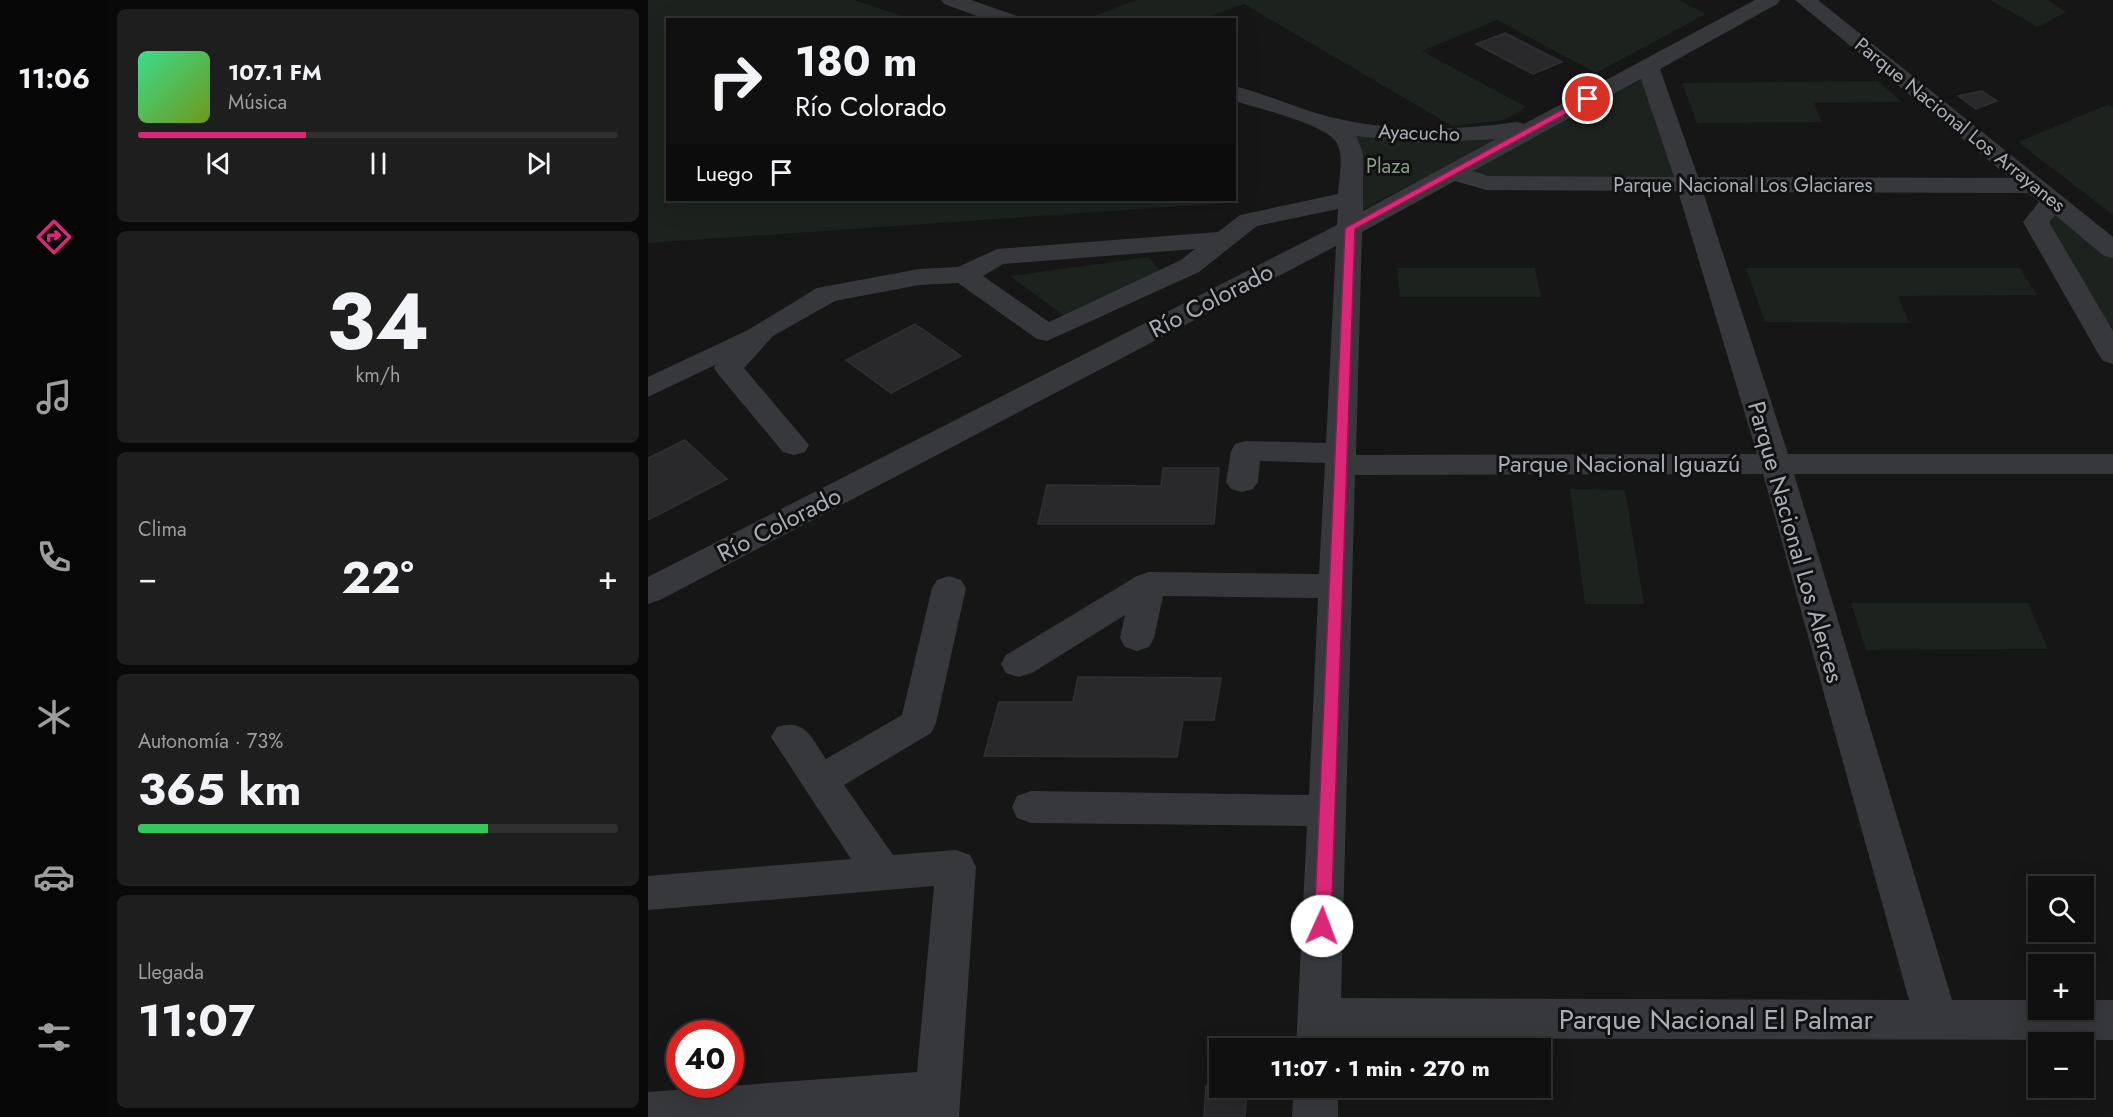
<!DOCTYPE html>
<html lang="es">
<meta charset="utf-8">
<style>
:root{--surface:#101011;--page:#1e1e1f;--text:#f1f3f6;--muted:#9c9d9f;--line:#303031;--accent:#db2777}
body{margin:0;font-family:Jost,sans-serif;background:var(--page);color:var(--text);height:100vh;display:flex;flex-direction:column;font-size:22px;white-space:nowrap}
*{box-sizing:border-box;margin:0}
p{font-size:20px;color:var(--muted)}
.icon{flex:none;width:33px;height:33px;fill:none;stroke:currentColor;stroke-width:2;stroke-linecap:round;stroke-linejoin:round}
.map{position:relative;flex:1;overflow:hidden}
.details{display:flex;flex-direction:column;gap:9px;padding:9px;background:#090909;width:540px}
.details>*{flex:none}
.top-card{position:absolute;left:18px;top:18px;width:570px;height:183px;border-radius:0px;box-shadow:0 6px 24px #0002,0 0 0 2px var(--line);background:#101011;color:var(--text);overflow:hidden}
.buttons{position:absolute;left:1380px;top:876px;display:grid;gap:12px}
.buttons a{display:grid;place-items:center;width:66px;height:66px;border-radius:0px;background:var(--surface);box-shadow:0 6px 24px #0002,0 0 0 2px var(--line);font-size:30px}
.speed{position:absolute;left:18px;top:1020px;display:flex;gap:12px;font-size:30px;font-weight:700;text-align:center}
.speed>*{display:grid;place-content:center;width:78px;height:78px;border-radius:50%;background:var(--surface);box-shadow:0 6px 24px #0002,0 0 0 2px var(--line);line-height:1}
.speed .limit{border:9px solid #d22;background:#fff;color:#111}
.pin{position:absolute;display:grid;place-items:center;width:51px;height:51px;color:#fff;margin:-26px;border:3px solid #fff;border-radius:50%;box-shadow:0 2px 6px #0007}
.me{position:absolute;width:66px;margin:-33px;rotate:2deg;stroke-linejoin:round;filter:drop-shadow(0 0 4px #0008)}
.turn{display:flex;align-items:center;gap:21px;height:126px;padding:0 30px;font-size:27px}
.turn .icon{width:78px;height:78px;stroke-width:2.5}
.turn b{display:block;font-size:42px;line-height:51px}
.then{display:flex;align-items:center;height:57px;padding:0 30px;background:#0003;gap:12px;font-size:22px}
.big{font-size:45px;font-weight:700;line-height:1.1}
.details .tile{flex:1;display:flex;flex-direction:column;justify-content:center;gap:9px;min-width:0;padding:0 21px;border-radius:9px;background:var(--page)}
.details .dial{align-items:center;gap:0}
.dial b{font-size:78px;line-height:1}
.song{display:flex;align-items:center;gap:18px}
.cover{width:72px;height:72px;border-radius:9px;background:linear-gradient(135deg,hsl(150 70% 55%),hsl(80 70% 35%))}
.played{height:6px;border-radius:3px;background:linear-gradient(90deg,var(--accent) 35%,var(--line) 35%)}
.keys{display:flex;justify-content:space-around;direction:ltr}
.heat{display:flex;justify-content:space-between;align-items:center;font-size:33px;direction:ltr}
.charge{height:9px;border-radius:4px;background:linear-gradient(90deg,#34c759 73%,var(--line) 0)}
.trip{position:absolute;left:561px;top:1038px;width:342px;height:60px;border-radius:0px;background:var(--surface);box-shadow:0 6px 24px #0002,0 0 0 2px var(--line);font-weight:700;line-height:60px;text-align:center}
main{display:flex;flex:1;min-height:0}
.menu{display:flex;flex-direction:column;width:108px;justify-content:space-around;align-items:center;background:#060607;color:var(--muted)}
.menu .icon{width:42px;height:42px}
.menu .selected{color:var(--accent)}
.menu b{font-size:27px;color:var(--text)}
.map>svg:first-child{display:block}
.green{fill:#1c221d}
.building{fill:#29292b;stroke:#303033;stroke-width:1.5}
.lines{fill:none;stroke-linecap:round;stroke-linejoin:round}
.minor{fill:#37383c;fill-rule:evenodd}
.route{fill:#db2777;stroke:#8e194d;stroke-width:1.5}
.labels{text-anchor:middle;dominant-baseline:central;stroke-width:6;stroke-linejoin:round;paint-order:stroke}
.far-street-label{font-size:20px;fill:#a9aeb6;stroke:#111112}
.far-park-label{font-size:20px;fill:#849f82;stroke:#111112}
.street-label{font-size:24px;fill:#a9aeb6;stroke:#111112}
.near-street-label{font-size:28px;fill:#a9aeb6;stroke:#111112}
</style>
<main>
<nav class="menu">
<b>11:06</b>
<svg class="icon selected" aria-label="directions" viewBox="0 0 24 24"><path d="M12 3l9 9-9 9-9-9zM9 14v-3h6M13 9l2 2-2 2"/></svg>
<svg class="icon" aria-label="music" viewBox="0 0 24 24"><path d="M9 18V5l10-2v13"/><circle cx="6" cy="18" r="3"/><circle cx="16" cy="16" r="3"/></svg>
<svg class="icon" aria-label="phone" viewBox="0 0 24 24"><path d="M5 4h4l2 5-3 2q2 4 5 5l2-3 5 2v4C11 20 4 13 5 4z"/></svg>
<svg class="icon" aria-label="climate" viewBox="0 0 24 24"><path d="M12 3v18M4 7l16 10M4 17L20 7"/></svg>
<svg class="icon" aria-label="car" viewBox="0 0 24 24"><path d="M5 17H2v-5l4-1 3-4h7l3 4 3 1v5h-3M9 17h6M6 11h13"/><circle cx="7" cy="17" r="2"/><circle cx="17" cy="17" r="2"/></svg>
<svg class="icon" aria-label="filters" viewBox="0 0 24 24"><path d="M4 7h16M4 17h16"/><circle cx="9" cy="7" r="2"/><circle cx="15" cy="17" r="2"/></svg>
</nav>
<section class="details">
<div class="tile">
<div class="song"><i class="cover"></i><div><b>107.1 FM</b><p>Música</p></div></div>
<div class="played"></div>
<div class="keys"><svg class="icon" aria-label="previous" viewBox="0 0 24 24"><path d="M18 5L8 12l10 7zM5 5v14"/></svg><svg class="icon" aria-label="pause" viewBox="0 0 24 24"><path d="M8 5v14M16 5v14"/></svg><svg class="icon" aria-label="next" viewBox="0 0 24 24"><path d="M6 5l10 7-10 7zM19 5v14"/></svg></div>
</div>
<div class="tile dial"><b>34</b><p>km/h</p></div>
<div class="tile"><p>Clima</p>
<div class="heat"><a>−</a><b class="big">22°</b><a>+</a></div>
</div>
<div class="tile"><p>Autonomía · 73%</p><b class="big">365 km</b><div class="charge"></div></div>
<div class="tile"><p>Llegada</p><b class="big">11:07</b></div>
</section>
<div class="map">
<svg width="1465" height="1117" viewBox="0 0 1465 1117">
<rect width="100%" height="100%" fill="#161617"/>
<!-- green -->
<path class="green" d="M0 0H206L263 19 20 20V200H571L580 203 0 243Z
M488 0H1031L1058 14 948 73 849 20 774 51 878 107 857 120 804 126 596 4 554 19H439Z
M1342 0H1400L1418 12 1390 27Z
M996 78 1031 180 838 179 821 172Z
M1230 81 1254 102 1166 103 1174 122 1049 123 1034 83Z
M1461 104 1465 107V215L1370 142Z
M701 131 855 137 712 211Z
M1405 208 1465 256V355L1388 222Z
M501 257 512 271 418 317 362 276Z
M749 268H887L893 297H752Z
M1098 268H1372L1389 295 1250 296 1261 323 1117 322Z
M922 489 977 490 996 604H937Z
M1203 603H1380L1400 649 1218 650Z"/>
<!-- building -->
<path class="building" d="M857 33 914 62 885 74 828 44Z
M1334 91 1349 101 1328 109 1310 96Z
M267 324 313 356 243 393 198 360Z
M37 440 79 479 0 520V458Z
M515 468H571L566 524H390L399 485 513 486Z
M430 677 573 678 566 720H535L529 757 336 756 351 702H425Z
M558 1086 599 1088 597 1117H556Z"/>
<g class="lines">
<!-- minor -->
<path class="minor" d="M293 0H323L369 16 372 20H340L296 4Z
M1107 0H1132L1129 4 1012 69 1050 177 1362 178 1147 0H1170L1465 237V258L1456 256 1407 215 1401 222 1465 331V364L1455 361 1451 355 1375 222 1391 202 1380 193 1055 192 1140 454H1465V474H1146L1304 1000H1390V1010H1436V1000H1465V1040L692 1038V1048H648L659 826 383 823 369 818 364 807 369 796 383 791 661 795 670 598 515 596 506 638 501 647 489 651 477 647 472 638 477 615 384 673 371 677 358 673 353 664 358 655 489 576 501 572 671 574 677 463 612 461 610 482 605 489 594 492 583 489 578 482 583 451 587 444 598 441 678 443 688 246 12 600 0 604V577L689 225 690 209 609 226 551 272 399 341 389 339 310 283 271 285 187 301 125 336 96 368 161 445 157 452 146 455 135 452 70 374 66 368 67 365 0 397V377L100 330 169 288 271 269 310 267 349 249 570 232 592 215 690 194C691 179 696 157 689 143 678 124 609 108 586 101V86C619 94 650 109 682 117 744 132 807 131 869 122L876 124ZM993 79 1026 177 840 176 825 171ZM708 136 774 143 848 139 715 211V153ZM807 181 838 190 1030 191 1109 454 708 455 714 232ZM547 249 533 260 401 322 335 276 355 264ZM1115 474 1261 1000 693 998 707 475Z
M301 576 313 580 318 588 288 723 283 733 196 785 245 855 308 850 322 855 328 867 311 1117H0V1092L269 1072 286 886 0 910V876L203 859 123 737 129 727C158 718 163 738 178 759L254 715 284 588 289 580Z
M646 1088H690V1117H644Z"/>
</g>
<!-- route -->
<path class="route" d="M937 97 945 99 707 229 683 926 680 931 674 933 668 931 666 926 697 228Z"/>
<g class="labels">
<!-- far-street labels -->
<g class="far-street-label">
<text transform="translate(1312 125) rotate(39)">Parque Nacional Los Arrayanes</text>
<text transform="translate(771 133) rotate(2)">Ayacucho</text>
<text x="1095" y="185">Parque Nacional Los Glaciares</text>
</g>
<!-- far-park labels -->
<g class="far-park-label">
<text x="740" y="166">Plaza</text>
</g>
<!-- street labels -->
<g class="street-label">
<text transform="translate(563 300) rotate(-27)">Río Colorado</text>
<text x="971" y="463">Parque Nacional Iguazú</text>
<text transform="translate(131 524) rotate(-27)">Río Colorado</text>
<text transform="translate(1148 542) rotate(74)">Parque Nacional Los Alerces</text>
</g>
<!-- near-street labels -->
<g class="near-street-label">
<text x="1068" y="1019">Parque Nacional El Palmar</text>
</g>
</g>
</svg>
<div class="buttons">
<a><svg class="icon" aria-label="search" viewBox="0 0 24 24"><circle cx="10" cy="10" r="6"/><path d="M15 15l6 6"/></svg></a>
<a>+</a>
<a>−</a>
</div>
<div class="speed"><div class="limit">40</div></div>
<div class="pin" style="left:940px;top:99px;background:#d93025"><svg class="icon" aria-label="arrive" viewBox="0 0 24 24"><path d="M6 21V4h12l-3 4 3 4H6"/></svg></div>
<svg class="me" style="left:674px;top:926px" viewBox="-20 -20 40 40"><circle r="19" fill="#fff"/><path d="M0-13L10 11 0 6-10 11z" fill="#db2777"/></svg>
<div class="trip">11:07 · 1 min · 270 m</div>
<div class="top-card">
<div class="turn"><svg class="icon" aria-label="right" viewBox="0 0 24 24"><path d="M7 20v-9h11M14 6l5 5-5 5"/></svg><div><b>180 m</b>Río Colorado</div></div>
<div class="then">Luego<svg class="icon" aria-label="arrive" viewBox="0 0 24 24"><path d="M6 21V4h12l-3 4 3 4H6"/></svg></div>
</div>
</div>
</main>
